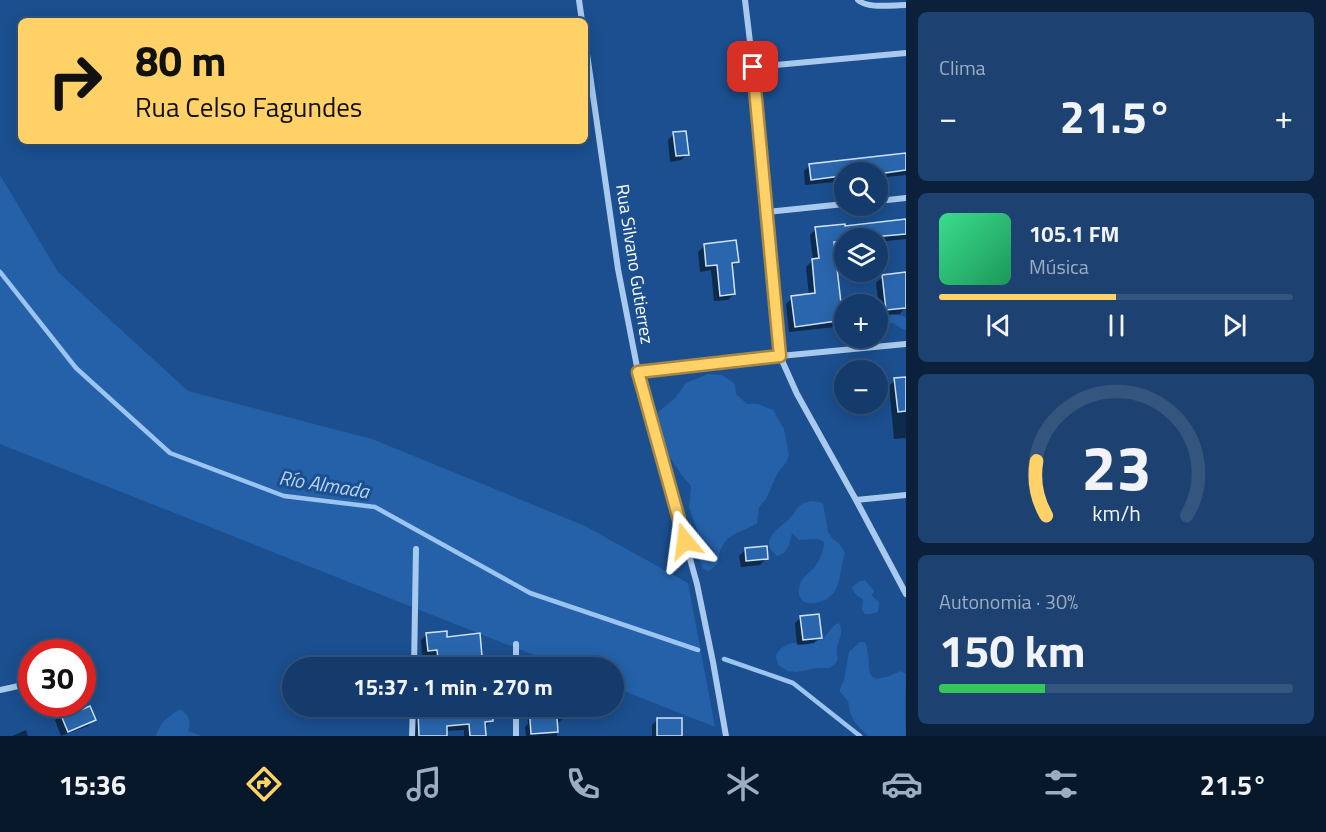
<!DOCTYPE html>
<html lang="pt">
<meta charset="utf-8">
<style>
:root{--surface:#143b6b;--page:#1d4271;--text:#f1f3f6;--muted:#9dadc1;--line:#33557e;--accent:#ffd166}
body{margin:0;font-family:"Titillium Web",sans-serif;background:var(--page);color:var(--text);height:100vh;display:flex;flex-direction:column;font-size:22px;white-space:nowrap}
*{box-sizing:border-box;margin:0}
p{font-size:20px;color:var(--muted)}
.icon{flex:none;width:33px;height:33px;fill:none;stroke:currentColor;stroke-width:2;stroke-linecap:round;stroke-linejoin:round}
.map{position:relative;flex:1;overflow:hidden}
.drawer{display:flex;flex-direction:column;gap:12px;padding:12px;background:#0b203b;width:420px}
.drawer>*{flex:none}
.banner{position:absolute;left:18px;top:18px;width:570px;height:126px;border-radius:9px;box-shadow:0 3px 15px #0003,0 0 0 2px var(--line);background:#ffd166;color:#111;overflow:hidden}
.buttons{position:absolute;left:834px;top:162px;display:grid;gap:12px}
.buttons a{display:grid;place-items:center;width:54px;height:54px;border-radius:50%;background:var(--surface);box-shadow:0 3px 15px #0003,0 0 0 2px var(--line);font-size:30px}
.speed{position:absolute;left:18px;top:639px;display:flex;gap:12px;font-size:30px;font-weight:700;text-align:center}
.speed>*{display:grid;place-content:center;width:78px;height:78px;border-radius:50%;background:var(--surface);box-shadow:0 3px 15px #0003,0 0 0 2px var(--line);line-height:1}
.speed .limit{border:9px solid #d22;background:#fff;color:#111}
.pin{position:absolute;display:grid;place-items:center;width:51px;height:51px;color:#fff;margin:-26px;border-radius:12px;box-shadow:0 3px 9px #0006}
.me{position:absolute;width:66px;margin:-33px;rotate:344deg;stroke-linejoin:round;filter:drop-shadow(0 0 4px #0008)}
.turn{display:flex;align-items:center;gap:21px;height:126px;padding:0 18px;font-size:27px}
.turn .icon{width:78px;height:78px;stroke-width:2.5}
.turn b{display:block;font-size:42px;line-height:51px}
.big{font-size:45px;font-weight:700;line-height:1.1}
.drawer .card{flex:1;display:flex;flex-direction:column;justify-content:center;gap:9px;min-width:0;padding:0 21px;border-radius:9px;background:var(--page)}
.drawer .dial{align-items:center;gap:0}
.dial svg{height:156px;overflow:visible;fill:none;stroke:var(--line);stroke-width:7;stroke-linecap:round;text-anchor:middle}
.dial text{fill:var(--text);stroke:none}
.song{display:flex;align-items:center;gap:18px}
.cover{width:72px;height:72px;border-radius:9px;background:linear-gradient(135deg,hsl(150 70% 55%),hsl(150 70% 35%))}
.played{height:6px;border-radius:3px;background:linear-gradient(90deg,var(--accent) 50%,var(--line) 50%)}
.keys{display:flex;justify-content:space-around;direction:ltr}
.heat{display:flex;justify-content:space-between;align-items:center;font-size:33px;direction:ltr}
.charge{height:9px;border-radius:4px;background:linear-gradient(90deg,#34c759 30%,var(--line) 0)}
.trip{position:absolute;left:282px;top:657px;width:342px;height:60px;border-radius:30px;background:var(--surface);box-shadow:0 3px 15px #0003,0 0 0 2px var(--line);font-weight:700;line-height:60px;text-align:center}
.dock{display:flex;height:96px;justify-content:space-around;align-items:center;background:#08182b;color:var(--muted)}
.dock .icon{width:42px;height:42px}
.dock .active{color:var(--accent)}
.dock b{font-size:27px;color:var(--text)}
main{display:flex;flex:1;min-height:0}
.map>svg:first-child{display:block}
.green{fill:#2461a8}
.shadow{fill:#0007}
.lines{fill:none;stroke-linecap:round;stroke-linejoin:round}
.stream{stroke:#9cc4f0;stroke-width:4.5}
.building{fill:#2a66ad;stroke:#cfe3fa;stroke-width:1.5}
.street{stroke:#a9c9ee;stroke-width:6}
.route-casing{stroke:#a68842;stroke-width:15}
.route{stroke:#ffd166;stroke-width:10}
.labels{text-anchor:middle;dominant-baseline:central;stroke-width:6;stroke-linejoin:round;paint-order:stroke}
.street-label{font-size:18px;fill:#fff;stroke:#1b4f8f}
.water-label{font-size:20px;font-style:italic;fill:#b5d3f5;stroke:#1b4f8f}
</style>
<main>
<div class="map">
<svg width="906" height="736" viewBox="0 0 906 736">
<rect width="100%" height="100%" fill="#1b4f8f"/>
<!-- green -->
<path class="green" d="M0 175 58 272 188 391 372 439 585 526 688 583 715 727 614 687V668L564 667 0 444Z
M883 314H893L906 317V330L900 328 893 323 887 324 881 322 880 319Z
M708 374 722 375 735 384 736 394 747 404H758L773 410 784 429 789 455 786 463 778 472 766 499 759 507 757 523C735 537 721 532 718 564L709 571 703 569 696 549 699 536 689 507 691 486C678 471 664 451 658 432 655 425 657 419 658 412L675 398 686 383Z
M813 501 823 503 828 532 832 538 839 543 845 553C842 562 840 582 836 589 831 599 819 604 809 603 804 603 801 600 799 595 797 581 806 576 814 568 819 562 824 550 824 542L818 539 799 540 792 533 789 546 784 553 777 556C759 541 775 531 787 521 798 511 796 503 813 501Z
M865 580 875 592 871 595 879 602 878 612 870 614H865L862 610 863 599C857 596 854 594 852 587L858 582Z
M839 623C844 633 839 638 837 647 835 658 843 659 830 668H818L796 672 788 671 778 665C778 663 776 658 776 656 777 649 789 643 795 643 801 643 797 645 804 645 809 645 818 641 822 639 830 634 830 626 839 623Z
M860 642H865C875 667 857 691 901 671L906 674 905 713 906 736H868C862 730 854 723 851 715 847 701 852 704 840 692V689L844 680 849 652Z
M180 709C190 716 191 720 188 731L202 736H156C159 723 169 716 180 709Z"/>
<!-- shadow -->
<path class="shadow" d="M674 134 688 154 681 160 670 162 668 140Z
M906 155V175L878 178V172H844V181L805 185 804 171 810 165Z
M906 220V239L878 242V238H844V246L833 247 839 304 878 300 876 283 883 276 906 280V306L900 314 878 316V304H844V326L789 332 786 304 792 298 809 296 806 267 813 260 810 235 816 229 844 228Z
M704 246 737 262 731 268 734 294 728 300 714 301 711 270 700 272 698 252Z
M906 379V438L894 439 889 386 895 380Z
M746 549 767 558 760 565 741 567 739 556Z
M801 617 820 637 814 643 797 645 795 623Z
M427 634 446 639 482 668H423L421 640Z
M420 706H490L492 721 484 727 485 736H464V730L445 731V736H413V720L420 714Z
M530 706 565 717 559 722 556 723 557 736H526L525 727 528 724 527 710Z
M61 714H75L94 720 88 726 61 736 55 720Z
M658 719 680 736H652V725Z
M26 730 28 736H12Z"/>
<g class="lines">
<!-- stream -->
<path class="stream" d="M0 272 76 368 170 453 284 496 375 507 530 593 698 650
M724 659 793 683 860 736"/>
</g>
<!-- building -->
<path class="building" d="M686 131 689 155 676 156 673 132Z
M906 153V170L878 174 840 172 841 176 811 180 809 164Z
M906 219V234L862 238H844V241L834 242 841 303 844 302V320L795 327 791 296 815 293 812 259 819 258 815 227 845 224V226Z
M736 240 739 262 732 263 735 294 720 296 717 265 706 266 704 244Z
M906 272V308L886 310 882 275Z
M906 377V411L898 412 894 378Z
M767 546 768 559 746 561 745 548Z
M819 614 822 638 803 640 800 616Z
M447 631V637L480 633 483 668H439L437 650 428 651 426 633Z
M90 706 96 720 68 732 60 713 74 707 76 712Z
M429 706H492L493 721 485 722 486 736H470L469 724 447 726V736H419L418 712 430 711Z
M529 706H588V715L557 718 558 732 531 734Z
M657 718H682V736H657Z"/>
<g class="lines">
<!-- street -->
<path class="street" d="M579 0 582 21
M745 0 753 67 780 356 797 394 856 500 906 594
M858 0C867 9 893 5 906 5
M585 40 618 269 638 372 697 584 713 662 726 736
M753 67 906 53
M878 201 906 198
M767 212 844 204
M638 372 780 356 906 344
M856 500 906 495
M414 668 416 549
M516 668V644
M82 671 90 669
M0 690 32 683
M412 736 413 706
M516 736V706"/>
</g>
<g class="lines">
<!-- route casing -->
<g class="route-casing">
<path id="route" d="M685 541 638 372 780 356 753 67"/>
</g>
<!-- route -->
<use href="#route" class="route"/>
</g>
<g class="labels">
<!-- street labels -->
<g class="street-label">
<text transform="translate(635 264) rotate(81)">Rua Silvano Gutierrez</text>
</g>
<!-- water labels -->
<g class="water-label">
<text transform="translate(324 484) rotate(9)">Río Almada</text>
</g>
</g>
</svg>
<div class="buttons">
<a><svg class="icon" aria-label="search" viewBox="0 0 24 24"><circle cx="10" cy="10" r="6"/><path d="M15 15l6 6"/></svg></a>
<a><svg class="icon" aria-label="layers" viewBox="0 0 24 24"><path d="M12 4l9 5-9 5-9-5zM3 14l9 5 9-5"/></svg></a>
<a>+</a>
<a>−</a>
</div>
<div class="speed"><div class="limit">30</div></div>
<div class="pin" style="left:753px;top:67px;background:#d93025"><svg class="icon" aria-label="arrive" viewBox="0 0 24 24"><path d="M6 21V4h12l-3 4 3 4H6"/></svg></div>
<svg class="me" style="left:685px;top:541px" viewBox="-20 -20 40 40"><path d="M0-17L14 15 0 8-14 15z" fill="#ffd166" stroke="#fff" stroke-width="4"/></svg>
<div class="trip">15:37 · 1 min · 270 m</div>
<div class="banner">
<div class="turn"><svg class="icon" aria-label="right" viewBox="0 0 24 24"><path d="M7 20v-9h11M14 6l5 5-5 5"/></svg><div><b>80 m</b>Rua Celso Fagundes</div></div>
</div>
</div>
<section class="drawer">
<div class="card"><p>Clima</p>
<div class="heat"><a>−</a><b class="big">21.5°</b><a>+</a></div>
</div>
<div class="card">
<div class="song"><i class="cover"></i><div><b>105.1 FM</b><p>Música</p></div></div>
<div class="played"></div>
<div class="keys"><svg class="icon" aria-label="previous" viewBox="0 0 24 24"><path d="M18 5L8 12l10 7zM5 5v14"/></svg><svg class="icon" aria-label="pause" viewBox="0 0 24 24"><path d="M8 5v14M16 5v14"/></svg><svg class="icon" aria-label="next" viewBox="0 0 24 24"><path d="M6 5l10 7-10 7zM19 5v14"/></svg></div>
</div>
<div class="card dial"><svg viewBox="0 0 100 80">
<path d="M14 69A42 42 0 1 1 86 69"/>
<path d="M14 69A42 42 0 0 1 9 41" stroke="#ffd166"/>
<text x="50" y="56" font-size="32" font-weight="700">23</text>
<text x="50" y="72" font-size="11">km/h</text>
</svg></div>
<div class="card"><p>Autonomia · 30%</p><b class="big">150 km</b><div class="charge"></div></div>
</section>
</main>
<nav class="dock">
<b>15:36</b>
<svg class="icon active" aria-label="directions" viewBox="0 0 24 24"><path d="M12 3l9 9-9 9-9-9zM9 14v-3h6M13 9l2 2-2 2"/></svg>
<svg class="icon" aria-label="music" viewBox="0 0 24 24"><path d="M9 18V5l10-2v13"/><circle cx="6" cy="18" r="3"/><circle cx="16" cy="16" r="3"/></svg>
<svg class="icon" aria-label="phone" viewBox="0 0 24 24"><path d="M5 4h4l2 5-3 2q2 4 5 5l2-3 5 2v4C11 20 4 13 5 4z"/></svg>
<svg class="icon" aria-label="climate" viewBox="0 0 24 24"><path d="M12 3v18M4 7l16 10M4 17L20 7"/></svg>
<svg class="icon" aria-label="car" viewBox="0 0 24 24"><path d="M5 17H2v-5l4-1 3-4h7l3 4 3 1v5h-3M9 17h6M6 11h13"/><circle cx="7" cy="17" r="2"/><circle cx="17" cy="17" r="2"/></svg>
<svg class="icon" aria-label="filters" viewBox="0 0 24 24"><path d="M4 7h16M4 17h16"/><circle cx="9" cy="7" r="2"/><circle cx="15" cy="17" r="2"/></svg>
<b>21.5°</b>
</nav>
